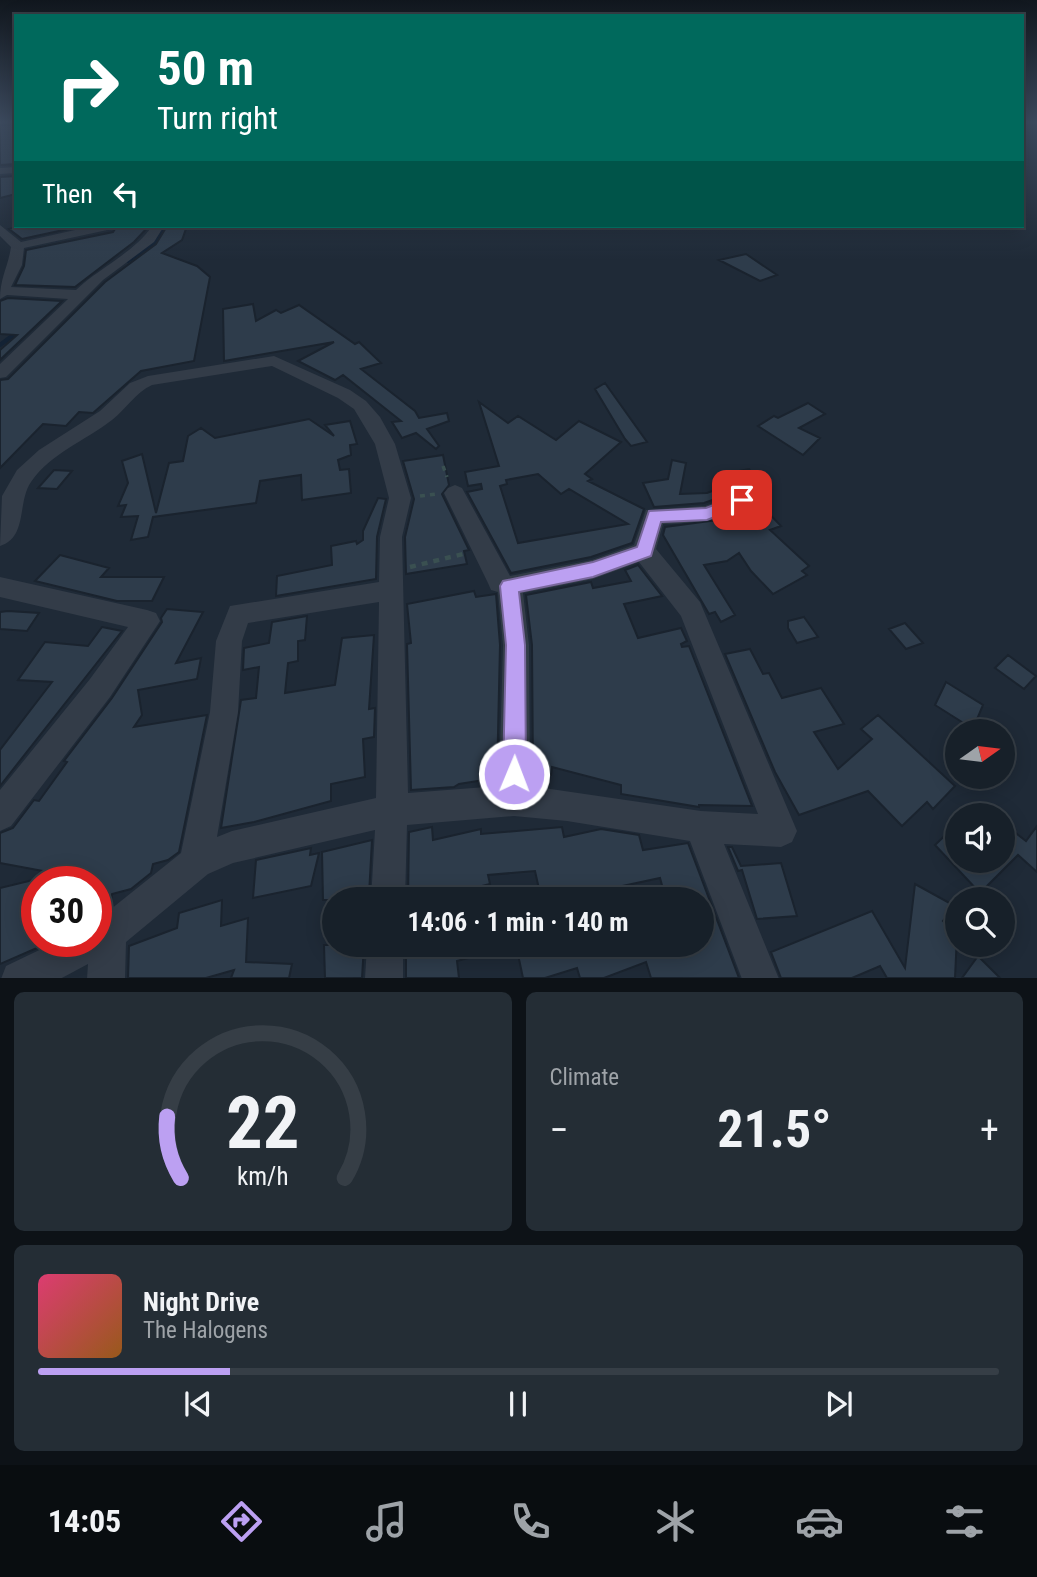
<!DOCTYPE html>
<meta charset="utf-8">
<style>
:root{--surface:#172029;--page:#242d35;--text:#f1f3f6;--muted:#9ea3a8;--line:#363e46;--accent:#bca0f2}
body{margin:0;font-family:"Roboto Condensed",sans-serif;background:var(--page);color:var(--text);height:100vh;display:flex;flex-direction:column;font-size:26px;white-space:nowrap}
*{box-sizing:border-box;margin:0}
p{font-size:23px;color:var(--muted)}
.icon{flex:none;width:38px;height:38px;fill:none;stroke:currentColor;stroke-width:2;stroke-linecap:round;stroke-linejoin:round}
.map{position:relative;height:978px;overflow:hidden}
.sheet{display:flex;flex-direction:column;gap:14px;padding:14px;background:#0d1217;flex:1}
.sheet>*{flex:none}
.banner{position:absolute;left:14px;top:14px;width:1010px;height:214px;border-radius:0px;box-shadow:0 4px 18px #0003,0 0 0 2px var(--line);background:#00695c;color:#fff;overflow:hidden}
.needle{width:46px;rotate:76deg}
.buttons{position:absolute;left:945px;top:719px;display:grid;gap:14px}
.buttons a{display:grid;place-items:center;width:70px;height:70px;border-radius:50%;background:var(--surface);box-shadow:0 4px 18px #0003,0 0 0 2px var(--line);font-size:35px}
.speed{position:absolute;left:21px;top:866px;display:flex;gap:14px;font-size:35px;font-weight:700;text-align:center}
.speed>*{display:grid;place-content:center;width:91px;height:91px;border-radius:50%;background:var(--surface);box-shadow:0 4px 18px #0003,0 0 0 2px var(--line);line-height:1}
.speed .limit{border:10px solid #d22;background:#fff;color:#111}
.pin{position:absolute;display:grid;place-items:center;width:60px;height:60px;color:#fff;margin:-30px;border-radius:14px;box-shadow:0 4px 10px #0006}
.me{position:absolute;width:77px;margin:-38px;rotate:1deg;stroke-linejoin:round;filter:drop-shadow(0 0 5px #0008)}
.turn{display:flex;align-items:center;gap:24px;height:147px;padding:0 28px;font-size:32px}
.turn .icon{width:91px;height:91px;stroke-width:2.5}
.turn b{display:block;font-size:49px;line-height:60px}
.then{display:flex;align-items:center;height:66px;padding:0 28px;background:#0003;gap:14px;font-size:26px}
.big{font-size:52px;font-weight:700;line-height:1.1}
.sheet .tile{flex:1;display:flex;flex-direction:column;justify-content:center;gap:10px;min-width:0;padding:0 24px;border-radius:10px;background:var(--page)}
.sheet .dial{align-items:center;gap:0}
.dial svg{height:182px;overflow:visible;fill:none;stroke:var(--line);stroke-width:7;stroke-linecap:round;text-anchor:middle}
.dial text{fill:var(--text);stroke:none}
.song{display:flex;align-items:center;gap:21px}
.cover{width:84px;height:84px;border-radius:10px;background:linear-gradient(135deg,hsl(340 70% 55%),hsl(30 70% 35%))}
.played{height:7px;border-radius:4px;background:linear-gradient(90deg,var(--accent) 20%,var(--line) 20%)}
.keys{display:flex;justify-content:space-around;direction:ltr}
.heat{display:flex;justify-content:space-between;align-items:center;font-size:38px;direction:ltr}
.sheet .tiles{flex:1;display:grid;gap:14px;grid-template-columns:1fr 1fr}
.tile:last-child{grid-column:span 2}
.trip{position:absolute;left:322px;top:887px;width:392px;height:70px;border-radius:35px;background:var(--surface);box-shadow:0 4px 18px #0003,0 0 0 2px var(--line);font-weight:700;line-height:70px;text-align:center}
.menu{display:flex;height:112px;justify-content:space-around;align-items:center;background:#090d10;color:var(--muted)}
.menu .icon{width:49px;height:49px}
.menu .selected{color:var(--accent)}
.menu b{font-size:32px;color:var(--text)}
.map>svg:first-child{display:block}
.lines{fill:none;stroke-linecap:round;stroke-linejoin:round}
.stream-far1{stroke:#132234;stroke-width:3.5}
.stream{stroke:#132234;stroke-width:4.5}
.building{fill:#2e3c4b;stroke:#1a232e;stroke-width:2;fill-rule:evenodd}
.path-far1{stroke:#3a5051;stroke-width:3.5;stroke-dasharray:5 5;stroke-linecap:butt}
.path{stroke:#3a5051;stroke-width:4.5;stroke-dasharray:6 6;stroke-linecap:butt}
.minor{fill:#333c48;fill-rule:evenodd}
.route{fill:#bca0f2;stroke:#7a689d;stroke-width:2}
</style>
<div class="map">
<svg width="1037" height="979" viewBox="0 0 1037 979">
<rect width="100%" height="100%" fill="#1f2a37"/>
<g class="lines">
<!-- stream-far1 -->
<path class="stream-far1" d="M128 261 156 242 166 226"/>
<!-- stream -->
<path class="stream" d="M0 345 20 330"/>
</g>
<!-- building -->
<path class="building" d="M16 124V164L0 165V125Z
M16 176V194L0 198V177Z
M22 226H82L22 239 9 229Z
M117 226H149L134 242 75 287 15 285 24 266 26 250 113 232Z
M167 226H187L182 240 162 253 197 266 210 277 194 361 141 371 93 413 79 412 66 426 43 424 0 468V380L8 379 105 282 156 244Z
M746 254 777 275 760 281 719 260Z
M8 298 62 301 0 360V350L17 335 0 334V301Z
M253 304 256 321 276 310 281 313 299 305 355 344 359 342 381 363 361 369 415 411 419 418 447 413 449 421 427 429 439 446 436 449 416 433 402 438 392 422 401 421 343 375 335 380 298 361 334 342 224 361 223 309Z
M605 383 647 442 631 446 625 439 595 389Z
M479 402 508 423 518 416 556 440 579 421 621 442 585 474 592 479 588 481 644 509 632 543 591 557 511 573 467 492 482 489 481 484 468 486 465 472 499 466ZM538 474 561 494 569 489 628 524 518 543 500 486 507 484 506 480Z
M808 403 825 414 799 428 820 438 803 455 758 426 774 416 778 418Z
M309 419 334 436 325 425 350 421 357 444 350 445 351 455 338 460 340 470 349 469 351 493 302 500 301 475 260 481 256 503 153 517 148 537 131 540 138 516 121 517 126 505 118 506 128 483 122 461 142 454 156 513 169 463 183 461 188 436 201 428 215 438Z
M443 455 449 485 442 494 469 550 464 551 467 564 406 574 405 537 414 499 403 461Z
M672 460 686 463 680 494 707 493 734 483 728 473 749 469 767 492 758 502 781 526 770 530 809 566 802 571 807 575 773 594 751 571 739 553 727 561 704 565 735 615 721 622 715 612 709 614 663 535 665 527 725 519 748 510 755 499 751 491 741 490 704 503 654 507 643 483 668 479Z
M54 470 72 471 57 489 38 488Z
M378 498 386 499 377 537 376 579 276 596 277 576 332 565 331 546 356 541 357 544 363 540V531Z
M60 555 109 568 101 577H164L152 601H117L35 581Z
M638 565 662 596 624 604 638 638 681 628 687 641 681 644 682 647 689 646 752 806 699 805V807L621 794V785L552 767 551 775 533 773 532 645 526 595 591 582 593 588 631 581 625 570Z
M474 591 476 597 496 594 500 645 497 778 459 784 454 787 411 790 407 644 411 643 407 604Z
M167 609 203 612 176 663 201 658 197 679 138 690 142 715 134 727 207 715 179 852 168 860 153 864 151 873 131 889 112 894 110 906 96 917V882H51L50 876 59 874 0 863V833L13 828 34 800 39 801 67 762 64 761 112 698 162 622 161 618Z
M8 611 39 613 27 631 0 629V612Z
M307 616 305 640 298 641V661L288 663 285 693 335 685 342 638 374 635 369 709 375 708 374 737 363 739 365 777 331 784V801L254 822 221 828 241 700 256 698 259 667 243 670 244 648 269 643 272 622Z
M804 617 818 637 797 643 788 628V621Z
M905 623 923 643 906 649 889 629Z
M102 627 122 631 0 786V750L52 682 18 680 45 642 88 646Z
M750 649 763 674 769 673 782 698 821 688 844 724 814 732 838 769 872 739 861 729 878 715 955 786 933 809 927 802 902 826 868 791 799 815 775 772 725 654Z
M1008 655 1036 676 1024 689 995 668Z
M946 682 983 705 973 729 935 705Z
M1003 823 1026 841 1037 826V872L1018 855 980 893 935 845 957 824V861H1003Z
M432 827 433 840 481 829V834L562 827 564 837 601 829 639 835 643 850 688 843 739 978H651L646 962 604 978H580L577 968 545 978H523L516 945H702V896L666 900 660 878 613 888 617 900H554L553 894 541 898 535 871 488 875 490 884 466 890 468 900H408L409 832Z
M372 840 369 895 350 900H323L322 852Z
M728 847H732L741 866 781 863 797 916 757 919 742 870 738 871Z
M311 848 310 855 319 853 311 886 253 898 256 860Z
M37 879V948L0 964V888Z
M915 884 955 906 943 921 957 935 955 978H887L880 966 852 978H781L771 952 872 911 905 968Z
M222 900 221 926 248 918 246 962 292 964 289 978H231L234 970 206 978H128L129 946 177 928 179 913Z
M324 945H364L362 978H325Z
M406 945H466L468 958 457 961 459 978H406Z
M978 956 1000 978H962Z"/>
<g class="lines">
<!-- path-far1 -->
<path class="path-far1" d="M443 466 447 477
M420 496 437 494"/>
<!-- path -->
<path class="path" d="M410 567 463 554"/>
<!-- minor -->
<path class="minor" d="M16 167V173L0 174V168Z
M0 225 21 242 93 226H114L112 229 24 248 22 265 11 287 76 290C99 268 135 252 152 226H164L154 242 103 280 6 377 0 378V364L68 299 7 295 0 299C0 278 8 267 11 247L0 236Z
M274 356 350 390 366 401 380 417 395 444 411 498 402 537 408 793 499 786 503 645 498 592 491 590 488 583 444 493 448 488 455 485 462 488 510 576 592 560 634 545 646 510 705 506 742 492 750 494 753 500C740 522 685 523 663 524L656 549 700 602 797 831 792 842 781 847 724 844 779 979H742L690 841 567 821 514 816 407 825 405 900H371L375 830 233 863 208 874 126 942 125 979H87L88 964 60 979H1L6 966 56 942H96V921L181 853 210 712 216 641 230 606 379 582 380 537 389 498 375 444 354 409 338 398 272 366 152 385C135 393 126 409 112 420 85 441 51 453 31 482 17 502 28 537 0 546L2 496 17 470 39 450 100 411 130 383 148 376ZM639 562 681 616 758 814 701 811 530 786 529 645 523 593 593 579ZM379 602 376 798 232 831 217 837 238 712 242 641 248 623Z
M0 577 147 610 156 613 160 621 110 697 11 826 0 831V790L90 679 128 627 0 597Z
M367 945H403V979H365Z"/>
</g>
<!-- sky -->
<linearGradient id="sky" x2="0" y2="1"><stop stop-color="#11171e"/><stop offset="0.47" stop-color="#3c4a5e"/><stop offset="1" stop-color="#3c4a5e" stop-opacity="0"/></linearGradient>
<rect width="1037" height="260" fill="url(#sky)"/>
<!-- route -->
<path class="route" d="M742 494 748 495 750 500 748 504 707 520 661 522 651 556 593 577 519 592 525 645 526 774 523 782 514 786 506 782 503 774 506 645 500 586 503 581 593 562 637 547 649 511 706 508Z"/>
</svg>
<div class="buttons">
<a><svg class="needle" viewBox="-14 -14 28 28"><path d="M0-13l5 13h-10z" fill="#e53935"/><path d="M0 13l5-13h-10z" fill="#9ea3a8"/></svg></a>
<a><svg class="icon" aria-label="sound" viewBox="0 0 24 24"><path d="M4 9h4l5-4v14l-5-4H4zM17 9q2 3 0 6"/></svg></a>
<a><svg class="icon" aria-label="search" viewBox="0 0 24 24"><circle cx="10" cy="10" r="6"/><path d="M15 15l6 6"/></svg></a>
</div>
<div class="speed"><div class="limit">30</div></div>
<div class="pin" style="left:742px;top:500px;background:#d93025"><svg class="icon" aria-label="arrive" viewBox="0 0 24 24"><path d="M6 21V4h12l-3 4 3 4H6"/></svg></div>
<svg class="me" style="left:514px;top:774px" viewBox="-20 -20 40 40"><circle r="17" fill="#bca0f2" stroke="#fff" stroke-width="3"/><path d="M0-11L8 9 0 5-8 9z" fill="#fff"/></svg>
<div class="trip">14:06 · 1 min · 140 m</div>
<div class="banner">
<div class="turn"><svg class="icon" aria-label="right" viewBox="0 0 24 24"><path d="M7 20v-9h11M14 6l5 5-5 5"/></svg><div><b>50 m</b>Turn right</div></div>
<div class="then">Then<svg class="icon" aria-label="left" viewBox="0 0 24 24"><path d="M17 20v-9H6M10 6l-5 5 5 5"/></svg></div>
</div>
</div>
<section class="sheet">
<div class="tiles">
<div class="tile dial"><svg viewBox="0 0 100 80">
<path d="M14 69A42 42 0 1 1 86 69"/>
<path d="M14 69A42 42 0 0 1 8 42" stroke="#bca0f2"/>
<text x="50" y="56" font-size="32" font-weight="700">22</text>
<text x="50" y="72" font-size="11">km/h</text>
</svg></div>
<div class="tile"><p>Climate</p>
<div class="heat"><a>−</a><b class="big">21.5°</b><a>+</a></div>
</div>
<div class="tile">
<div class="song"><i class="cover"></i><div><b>Night Drive</b><p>The Halogens</p></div></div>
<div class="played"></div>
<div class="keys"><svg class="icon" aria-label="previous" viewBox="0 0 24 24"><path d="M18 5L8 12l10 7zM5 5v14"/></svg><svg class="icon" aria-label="pause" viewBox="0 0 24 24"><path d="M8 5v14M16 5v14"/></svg><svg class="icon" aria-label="next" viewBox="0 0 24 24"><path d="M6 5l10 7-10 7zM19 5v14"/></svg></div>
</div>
</div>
</section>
<nav class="menu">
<b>14:05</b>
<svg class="icon selected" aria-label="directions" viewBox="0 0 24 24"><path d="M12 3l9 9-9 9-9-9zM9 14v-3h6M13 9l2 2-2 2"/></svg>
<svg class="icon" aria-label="music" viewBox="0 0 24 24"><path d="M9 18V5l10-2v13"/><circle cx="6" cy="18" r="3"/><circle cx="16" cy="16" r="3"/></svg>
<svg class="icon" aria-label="phone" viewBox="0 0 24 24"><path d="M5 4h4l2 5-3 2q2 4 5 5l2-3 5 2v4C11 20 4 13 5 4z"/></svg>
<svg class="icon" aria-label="climate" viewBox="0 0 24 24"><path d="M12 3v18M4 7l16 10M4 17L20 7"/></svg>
<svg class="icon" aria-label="car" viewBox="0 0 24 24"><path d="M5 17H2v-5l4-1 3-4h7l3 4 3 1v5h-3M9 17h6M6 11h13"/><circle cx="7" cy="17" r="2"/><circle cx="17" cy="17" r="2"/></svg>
<svg class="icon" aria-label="filters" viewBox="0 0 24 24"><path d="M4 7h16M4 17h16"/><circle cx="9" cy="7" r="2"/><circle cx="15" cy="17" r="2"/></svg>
</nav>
